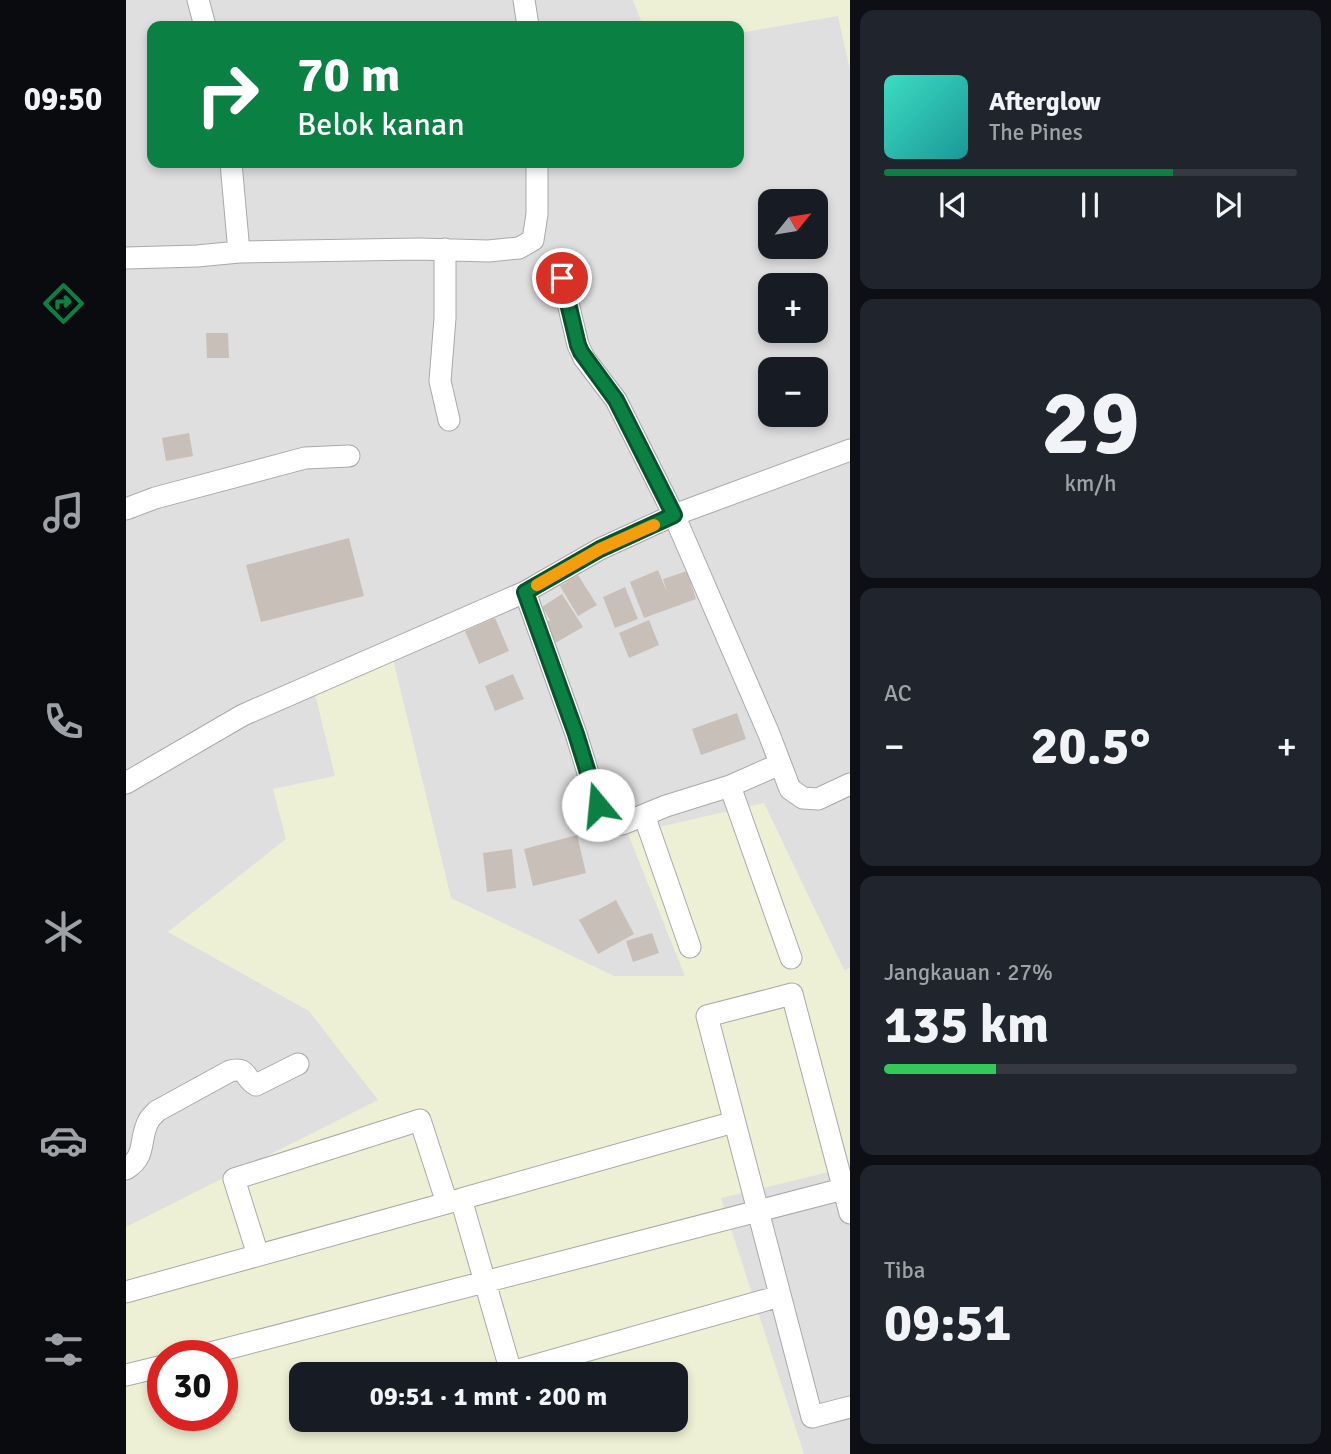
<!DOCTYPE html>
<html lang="id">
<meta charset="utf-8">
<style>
:root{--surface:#171b24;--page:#20242c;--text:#f1f3f6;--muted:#9ea1a6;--line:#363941;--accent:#0b8043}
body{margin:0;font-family:Signika,sans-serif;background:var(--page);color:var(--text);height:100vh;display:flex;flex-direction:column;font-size:26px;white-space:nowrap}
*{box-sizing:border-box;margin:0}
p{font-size:23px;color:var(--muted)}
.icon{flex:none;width:38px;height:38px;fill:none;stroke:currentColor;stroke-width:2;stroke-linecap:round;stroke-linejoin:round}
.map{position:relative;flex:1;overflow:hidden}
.sheet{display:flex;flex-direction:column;gap:10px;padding:10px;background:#0d0f14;width:481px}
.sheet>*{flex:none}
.top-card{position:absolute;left:21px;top:21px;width:597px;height:147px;border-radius:14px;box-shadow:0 4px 10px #0003;background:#0b8043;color:#fff;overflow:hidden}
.needle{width:46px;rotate:60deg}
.buttons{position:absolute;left:632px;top:189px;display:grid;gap:14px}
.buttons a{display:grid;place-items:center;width:70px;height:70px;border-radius:14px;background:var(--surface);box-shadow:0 4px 10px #0003;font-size:35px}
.speed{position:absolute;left:21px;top:1340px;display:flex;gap:14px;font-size:35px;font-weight:700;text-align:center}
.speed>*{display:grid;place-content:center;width:91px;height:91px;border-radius:50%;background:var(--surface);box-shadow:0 4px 10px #0003;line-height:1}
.speed .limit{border:10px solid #d22;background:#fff;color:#111}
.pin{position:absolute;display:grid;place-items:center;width:60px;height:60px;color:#fff;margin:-30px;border:4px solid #fff;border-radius:50%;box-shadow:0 2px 7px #0007}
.me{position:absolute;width:77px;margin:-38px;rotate:343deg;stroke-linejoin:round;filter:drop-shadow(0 0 5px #0008)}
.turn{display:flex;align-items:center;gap:24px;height:147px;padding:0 35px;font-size:32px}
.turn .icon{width:91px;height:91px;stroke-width:2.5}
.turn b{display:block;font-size:49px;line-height:60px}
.big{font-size:52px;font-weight:700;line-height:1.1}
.sheet .tile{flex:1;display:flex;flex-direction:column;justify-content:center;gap:10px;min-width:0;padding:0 24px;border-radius:14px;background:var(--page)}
.sheet .dial{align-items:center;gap:0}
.dial b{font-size:91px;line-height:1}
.song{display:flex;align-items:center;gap:21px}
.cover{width:84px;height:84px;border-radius:10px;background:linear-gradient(135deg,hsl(170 70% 55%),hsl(180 70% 35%))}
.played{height:7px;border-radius:4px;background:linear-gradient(90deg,var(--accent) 70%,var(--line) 70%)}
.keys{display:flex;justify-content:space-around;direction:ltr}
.heat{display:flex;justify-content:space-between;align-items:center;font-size:38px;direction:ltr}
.charge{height:10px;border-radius:5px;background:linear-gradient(90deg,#34c759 27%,var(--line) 0)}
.trip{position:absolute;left:163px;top:1362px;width:399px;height:70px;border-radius:14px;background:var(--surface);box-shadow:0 4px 10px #0003;font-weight:700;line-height:70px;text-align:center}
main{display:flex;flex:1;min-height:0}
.tabs{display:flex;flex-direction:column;width:126px;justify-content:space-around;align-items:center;background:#090b0e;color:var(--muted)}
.tabs .icon{width:49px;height:49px}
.tabs .selected{color:var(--accent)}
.tabs b{font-size:32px;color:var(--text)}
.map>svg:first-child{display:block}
.residential{fill:#e0dfdf;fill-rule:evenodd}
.farmland{fill:#eef0d5;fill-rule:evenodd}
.building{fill:#c7bfb8}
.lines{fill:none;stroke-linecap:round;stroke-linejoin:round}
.minor-casing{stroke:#a9a9a9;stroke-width:23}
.minor{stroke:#fff;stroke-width:21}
.route-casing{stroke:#07532c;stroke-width:18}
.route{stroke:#0b8043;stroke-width:12}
.slow{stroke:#f59e0b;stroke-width:12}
</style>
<main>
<nav class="tabs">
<b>09:50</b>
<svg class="icon selected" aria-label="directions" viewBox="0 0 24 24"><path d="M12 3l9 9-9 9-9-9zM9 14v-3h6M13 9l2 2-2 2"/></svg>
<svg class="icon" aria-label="music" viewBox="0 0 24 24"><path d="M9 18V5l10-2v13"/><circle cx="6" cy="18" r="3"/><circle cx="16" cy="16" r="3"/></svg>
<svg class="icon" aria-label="phone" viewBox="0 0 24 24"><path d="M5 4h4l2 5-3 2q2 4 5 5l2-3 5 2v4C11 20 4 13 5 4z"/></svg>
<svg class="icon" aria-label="climate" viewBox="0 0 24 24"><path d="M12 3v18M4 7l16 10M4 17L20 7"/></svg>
<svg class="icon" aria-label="car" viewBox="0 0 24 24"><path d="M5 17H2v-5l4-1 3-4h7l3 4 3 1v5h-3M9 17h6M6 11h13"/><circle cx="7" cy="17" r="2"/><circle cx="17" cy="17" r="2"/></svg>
<svg class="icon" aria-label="filters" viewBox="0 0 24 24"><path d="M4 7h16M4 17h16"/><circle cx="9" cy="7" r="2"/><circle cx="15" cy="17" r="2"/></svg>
</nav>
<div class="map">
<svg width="724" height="1454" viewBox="0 0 724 1454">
<rect width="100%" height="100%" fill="#f2efe9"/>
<!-- residential -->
<path class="residential" d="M0 0H724V1454H0ZM26 26H612V163H26ZM644 201H690V247H644ZM644 285H690V331H644ZM644 369H690V415H644ZM37 1356H96V1416H37ZM175 1374H550V1419H175Z"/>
<!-- farmland -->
<path class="farmland" d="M507 0H724V70L712 16 613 33 612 26H517Z
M264 647 325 898 488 976H559L502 834 638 803 718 970 724 968V1167L595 1198 678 1454H0V1227L252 1100 183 1011 42 932 160 839 147 789 209 776 186 681ZM37 1356H96V1416H37ZM175 1374H550V1419H175Z"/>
<!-- building -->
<path class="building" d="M80 333H102L103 358H81Z
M63 433 67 456 40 461 36 438Z
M223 538 238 596 135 622 120 565Z
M532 570 541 592 537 579 561 571 570 599 518 618 504 582Z
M452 575 471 605 452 616 434 586Z
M499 587 512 619 489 628 477 597Z
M436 594 457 627 424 646 413 628 424 620 416 607Z
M369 618 383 651 353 664 339 631Z
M523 620 533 645 503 658 493 633Z
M387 674 398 699 369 711 359 686Z
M611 713 620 739 575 755 566 729Z
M451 835 460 873 407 886 398 849Z
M386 849 390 888 361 892 357 853Z
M490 900 508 934 472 954 453 920Z
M526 933 533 953 507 962 500 941Z"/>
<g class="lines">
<!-- minor casing -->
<g class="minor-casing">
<path id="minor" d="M72 0 79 26
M398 0 402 26
M319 249V318L314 381 323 420
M113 252 293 249 362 251 393 248 407 240 411 214V163
M0 258 71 256 113 252 105 163
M436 278 452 345 458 358 490 400 548 515 643 734 664 789 677 798 692 799 724 784
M0 509 29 498 179 458 223 456
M399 592 450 734 472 805 482 818 496 824 540 806 604 786 654 764
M0 783 117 715 399 592 474 549 548 515 724 450
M604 786 665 958
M518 815 564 947
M608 1122 335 1199 385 1372 654 1296
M0 1169C22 1155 12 1139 23 1120 25 1117 28 1114 31 1111L104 1071C122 1066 118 1079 130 1085L172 1064
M724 1213 666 994 581 1016 686 1417 724 1407
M132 1255 108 1179 294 1120 321 1203
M0 1292 332 1200
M73 1356 717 1189
M0 1375 37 1366"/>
</g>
<!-- minor -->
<use href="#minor" class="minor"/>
</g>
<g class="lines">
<!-- route casing -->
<g class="route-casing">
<path id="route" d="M436 278 452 345 455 352 490 400 548 515 474 549 399 592 450 734 472 805"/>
</g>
<!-- route -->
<use href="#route" class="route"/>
<!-- slow -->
<path class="slow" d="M411 585 474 549 528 525"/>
</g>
</svg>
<div class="buttons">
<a><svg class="needle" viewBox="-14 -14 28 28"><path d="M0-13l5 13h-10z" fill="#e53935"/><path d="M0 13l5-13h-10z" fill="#9ea1a6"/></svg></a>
<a>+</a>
<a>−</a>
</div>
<div class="speed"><div class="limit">30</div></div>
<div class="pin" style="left:436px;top:278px;background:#d93025"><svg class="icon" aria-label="arrive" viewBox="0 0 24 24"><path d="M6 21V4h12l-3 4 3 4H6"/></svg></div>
<svg class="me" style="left:472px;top:805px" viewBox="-20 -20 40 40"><circle r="19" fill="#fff"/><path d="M0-13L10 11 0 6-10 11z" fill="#0b8043"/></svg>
<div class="trip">09:51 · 1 mnt · 200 m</div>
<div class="top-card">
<div class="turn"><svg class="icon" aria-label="right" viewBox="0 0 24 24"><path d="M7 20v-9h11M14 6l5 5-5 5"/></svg><div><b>70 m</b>Belok kanan</div></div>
</div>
</div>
<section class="sheet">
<div class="tile">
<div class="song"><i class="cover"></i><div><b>Afterglow</b><p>The Pines</p></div></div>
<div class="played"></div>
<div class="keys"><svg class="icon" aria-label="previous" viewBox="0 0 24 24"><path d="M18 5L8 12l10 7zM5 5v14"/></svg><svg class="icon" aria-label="pause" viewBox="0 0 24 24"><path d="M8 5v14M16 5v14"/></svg><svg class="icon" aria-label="next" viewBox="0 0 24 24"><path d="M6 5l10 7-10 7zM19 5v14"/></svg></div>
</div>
<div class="tile dial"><b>29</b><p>km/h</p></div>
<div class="tile"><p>AC</p>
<div class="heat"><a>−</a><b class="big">20.5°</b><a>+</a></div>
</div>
<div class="tile"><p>Jangkauan · 27%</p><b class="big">135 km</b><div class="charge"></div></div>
<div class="tile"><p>Tiba</p><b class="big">09:51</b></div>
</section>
</main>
